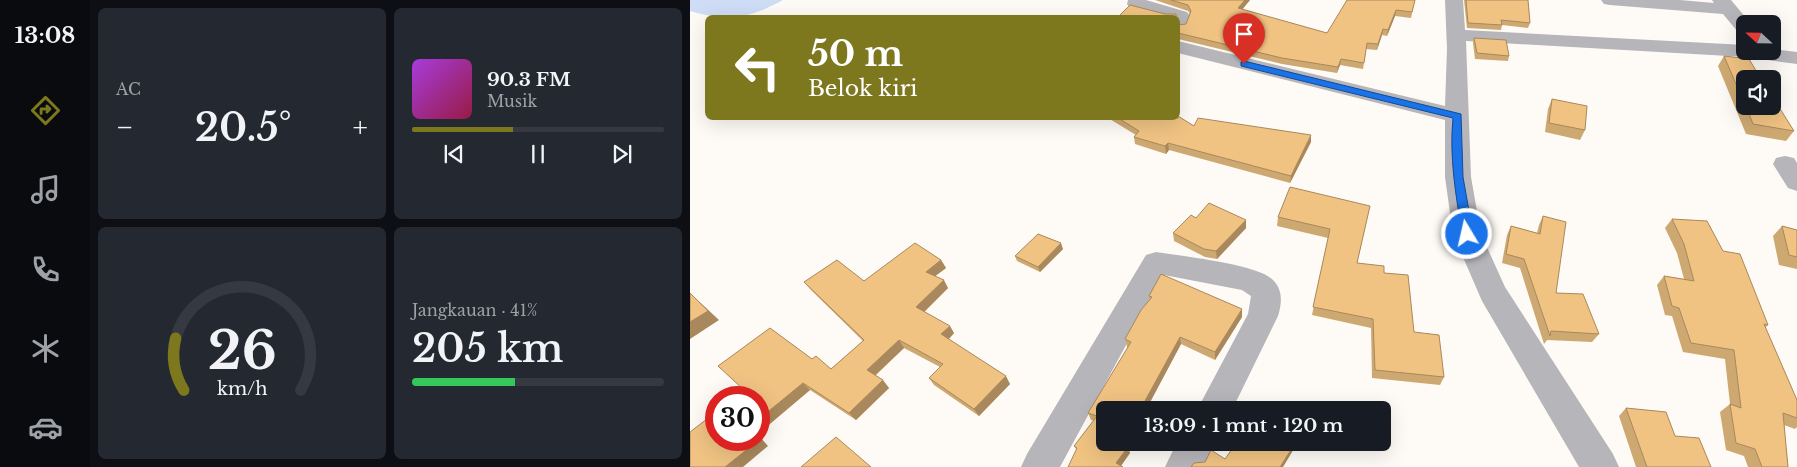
<!DOCTYPE html>
<html lang="id">
<meta charset="utf-8">
<style>
:root{--surface:#171b24;--page:#242831;--text:#f1f3f6;--muted:#9ea1a6;--line:#363941;--accent:#7d771d}
body{margin:0;font-family:"Libre Baskerville",serif;background:var(--page);color:var(--text);height:100vh;display:flex;flex-direction:column;font-size:19px;white-space:nowrap}
*{box-sizing:border-box;margin:0}
p{font-size:16px;color:var(--muted)}
.icon{flex:none;width:28px;height:28px;fill:none;stroke:currentColor;stroke-width:2;stroke-linecap:round;stroke-linejoin:round}
.map{position:relative;flex:1;overflow:hidden}
.sheet{display:flex;flex-direction:column;gap:8px;padding:8px;background:#0d0f14;width:600px}
.sheet>*{flex:none}
.hud{position:absolute;left:15px;top:15px;width:475px;height:105px;border-radius:8px;box-shadow:0 5px 20px #0002;background:#7d771d;color:#fff;overflow:hidden}
.needle{width:32px;rotate:292deg}
.fabs{position:absolute;left:1046px;top:15px;display:grid;gap:10px}
.fabs a{display:grid;place-items:center;width:45px;height:45px;border-radius:8px;background:var(--surface);box-shadow:0 5px 20px #0002;font-size:25px}
.speed{position:absolute;left:15px;top:386px;display:flex;gap:10px;font-size:25px;font-weight:700;text-align:center}
.speed>*{display:grid;place-content:center;width:65px;height:65px;border-radius:50%;background:var(--surface);box-shadow:0 5px 20px #0002;line-height:1}
.speed .limit{border:8px solid #d22;background:#fff;color:#111}
.pin{position:absolute;display:grid;place-items:center;width:42px;height:42px;color:#fff;margin:-51px -21px;border-radius:50% 50% 50% 0;rotate:-45deg;box-shadow:0 0 5px #0007}
.pin .icon{rotate:45deg}
.me{position:absolute;width:55px;margin:-28px;rotate:351deg;stroke-linejoin:round;filter:drop-shadow(0 0 4px #0008)}
.turn{display:flex;align-items:center;gap:18px;height:105px;padding:0 20px;font-size:22px}
.turn .icon{width:65px;height:65px;stroke-width:2.5}
.turn b{display:block;font-size:35px;line-height:42px}
.big{font-size:38px;font-weight:600;line-height:1.1}
.sheet .tile{flex:1;display:flex;flex-direction:column;justify-content:center;gap:8px;min-width:0;padding:0 18px;border-radius:8px;background:var(--page)}
.sheet .dial{align-items:center;gap:0}
.dial svg{height:130px;overflow:visible;fill:none;stroke:var(--line);stroke-width:7;stroke-linecap:round;text-anchor:middle}
.dial text{fill:var(--text);stroke:none}
.song{display:flex;align-items:center;gap:15px}
.cover{width:60px;height:60px;border-radius:8px;background:linear-gradient(135deg,hsl(280 70% 55%),hsl(340 70% 35%))}
.played{height:5px;border-radius:2px;background:linear-gradient(90deg,var(--accent) 40%,var(--line) 40%)}
.keys{display:flex;justify-content:space-around;direction:ltr}
.heat{display:flex;justify-content:space-between;align-items:center;font-size:28px;direction:ltr}
.charge{height:8px;border-radius:4px;background:linear-gradient(90deg,#34c759 41%,var(--line) 0)}
.sheet .tiles{flex:1;display:grid;gap:8px;grid-template-columns:repeat(2,1fr)}
.trip{position:absolute;left:406px;top:401px;width:295px;height:50px;border-radius:8px;background:var(--surface);box-shadow:0 5px 20px #0002;font-weight:600;line-height:50px;text-align:center}
main{display:flex;flex:1;min-height:0}
.menu{display:flex;flex-direction:column;width:90px;justify-content:space-around;align-items:center;background:#090b0e;color:var(--muted)}
.menu .icon{width:35px;height:35px}
.menu .selected{color:var(--accent)}
.menu b{font-size:22px;color:var(--text)}
.map>svg:first-child{display:block}
.water{fill:#cfdcf6}
.lines{fill:none;stroke-linecap:round;stroke-linejoin:round}
.minor{fill:#b5b5ba;fill-rule:evenodd}
.wall{fill:#cea871}
.shaded-wall{fill:#a8885c}
.building{fill:#f0c383;stroke:#a8885c}
.route{fill:#1a73e8;stroke:#114b97}
</style>
<main>
<nav class="menu">
<b>13:08</b>
<svg class="icon selected" aria-label="directions" viewBox="0 0 24 24"><path d="M12 3l9 9-9 9-9-9zM9 14v-3h6M13 9l2 2-2 2"/></svg>
<svg class="icon" aria-label="music" viewBox="0 0 24 24"><path d="M9 18V5l10-2v13"/><circle cx="6" cy="18" r="3"/><circle cx="16" cy="16" r="3"/></svg>
<svg class="icon" aria-label="phone" viewBox="0 0 24 24"><path d="M5 4h4l2 5-3 2q2 4 5 5l2-3 5 2v4C11 20 4 13 5 4z"/></svg>
<svg class="icon" aria-label="climate" viewBox="0 0 24 24"><path d="M12 3v18M4 7l16 10M4 17L20 7"/></svg>
<svg class="icon" aria-label="car" viewBox="0 0 24 24"><path d="M5 17H2v-5l4-1 3-4h7l3 4 3 1v5h-3M9 17h6M6 11h13"/><circle cx="7" cy="17" r="2"/><circle cx="17" cy="17" r="2"/></svg>
</nav>
<section class="sheet">
<div class="tiles">
<div class="tile"><p>AC</p>
<div class="heat"><a>−</a><b class="big">20.5°</b><a>+</a></div>
</div>
<div class="tile">
<div class="song"><i class="cover"></i><div><b>90.3 FM</b><p>Musik</p></div></div>
<div class="played"></div>
<div class="keys"><svg class="icon" aria-label="previous" viewBox="0 0 24 24"><path d="M18 5L8 12l10 7zM5 5v14"/></svg><svg class="icon" aria-label="pause" viewBox="0 0 24 24"><path d="M8 5v14M16 5v14"/></svg><svg class="icon" aria-label="next" viewBox="0 0 24 24"><path d="M6 5l10 7-10 7zM19 5v14"/></svg></div>
</div>
<div class="tile dial"><svg viewBox="0 0 100 80">
<path d="M14 69A42 42 0 1 1 86 69"/>
<path d="M14 69A42 42 0 0 1 9 37" stroke="#7d771d"/>
<text x="50" y="56" font-size="32" font-weight="700">26</text>
<text x="50" y="72" font-size="11">km/h</text>
</svg></div>
<div class="tile"><p>Jangkauan · 41%</p><b class="big">205 km</b><div class="charge"></div></div>
</div>
</section>
<div class="map">
<svg width="1107" height="467" viewBox="0 0 1107 467">
<rect width="100%" height="100%" fill="#fefaf5"/>
<!-- water -->
<path class="water" d="M0 0H93C58 19 38 22 0 11Z"/>
<g class="lines">
<!-- minor -->
<path class="minor" d="M438 0H456L497 12 500 16 495 29 488 30V18H476L440 8 437 4Z
M755 0H773L775 30 1055 45V51H1082V49L1107 52V64L1056 57 776 41 781 177 791 234 815 287 923 454 929 467H889L792 301 763 234 755 177V120L488 53V41L755 106 757 49Z
M911 0H990L1024 3 1022 0H1041L1061 24H1055V34L1048 32 1033 14 920 5 914 4Z
M1095 156 1104 158 1107 163V191L1098 188 1083 164 1086 158Z
M466 252C490 256 568 264 583 280 593 290 592 303 588 316L542 410H507L558 314 561 296 552 290 474 275 370 467H331L337 454 456 255Z
M487 442H525L514 467H475Z"/>
</g>
<!-- wall -->
<path class="wall" d="M465 0H560L552 10 637 33 725 0 721 18 705 16 697 36 692 35 687 50 676 49 673 69 650 65 647 73 592 64 488 39V42V25L496 24 500 14 498 11Z
M774 0H838L840 23 838 28 812 25 811 30 777 28Z
M784 38 819 56 818 61 785 59 783 43Z
M1034 56 1055 79V106H1082L1104 131 1096 141 1056 134 1028 66Z
M862 99 895 130 890 140 855 132 858 109Z
M418 118H488L504 126 621 142 600 183 479 150 476 154 445 144 444 137 446 135Z
M680 206 667 263 694 273 724 332 754 377 750 385 682 378 681 328 622 315 638 238 587 226 588 217Z
M853 216 866 293 909 334 902 342 857 340 854 344 830 268 812 263 817 235 821 226 847 233 849 225Z
M506 218 556 228 527 259 515 257 484 241 483 233Z
M982 219 1078 325 1075 328 1107 400V427L1105 429 1094 425 1098 467H1058L1054 456 1036 450 1030 412 1040 404 1035 359 993 352 982 316 975 315 967 285 974 276 994 279 987 253 975 228Z
M1092 226 1107 230V269L1089 265 1083 236Z
M373 249 350 272 327 261 325 256Z
M251 260 256 268 245 276 258 288 234 312 264 333 259 339 320 384 289 416 244 385 239 378 250 367 214 348 185 376 199 388 166 420 120 390 69 433 122 359 141 369 173 341 121 290 114 282 174 281Z
M459 296 552 317 525 360 491 344 436 446 440 453 431 466 386 449 384 446 404 421 401 420 398 413 438 347H437L435 339 460 300Z
M936 408 985 436 1021 467H946L929 416Z"/>
<!-- shaded-wall -->
<path class="shaded-wall" d="M555 0H560L548 14V8Z
M706 10 705 16 697 36 698 30Z
M693 29 692 35 687 50 688 44Z
M651 59 650 65 647 73 648 67Z
M621 135V142L600 183 601 176Z
M478 143 479 150 476 154 475 146Z
M556 220V228L527 259 526 251Z
M371 243 373 249 350 272 348 267Z
M251 260 256 268 240 280 236 272Z
M254 280 258 288 231 315 226 307Z
M0 293 29 320 0 339Z
M552 309V317L525 360V352Z
M260 326 264 333 256 342 251 334Z
M490 337 491 344 456 410H450Z
M209 340 214 348 183 377 177 370Z
M316 376 320 384 289 416 284 409Z
M193 380 199 388 166 420 159 413Z
M113 383 120 390 69 433V419Z
M69 436 78 446 53 467H35L69 439Z
M432 442H438L434 450Z
M606 442H608L593 467H590Z
M438 447 440 453 430 467 426 463Z"/>
<!-- building -->
<path class="building" d="M481 0H555L548 8 637 33 657 0H725L722 12 706 10 698 30 693 29 688 44 677 43 674 63 651 59 648 67 592 58 488 33V35V25L496 24 501 11 498 5Z
M776 0H838L840 23 811 20 812 25 778 23Z
M440 5 475 14H486V18H427Z
M784 38 816 40 819 56 787 53Z
M1034 56 1059 59 1071 79H1055V105Z
M1082 96 1104 131 1063 124 1056 106H1082Z
M862 99 897 106 895 130 859 123Z
M488 116 504 126 508 118 621 135 601 176 478 143 475 146 444 137 449 131 428 118H488Z
M600 187 680 206 667 263 694 266V273L718 275 724 332 749 335 754 377 685 370 683 319 623 307 640 229 588 217Z
M519 203 556 220 526 251 514 249 483 233 501 215 506 218Z
M853 216 876 222 866 293 893 294 909 334 861 331 860 336 834 259 816 254 821 226 850 234Z
M982 219 1017 221 1033 251 1050 254 1078 325 1074 324 1107 400V418L1093 413 1098 467H1072L1065 449 1046 443 1040 404 1051 408 1044 350 1001 343 989 308 982 306 974 276 1004 281 994 244Z
M1092 226 1107 230V257L1099 255Z
M348 234 371 243 348 267 325 256Z
M225 243 251 260 236 272 254 280 226 307 260 326 251 334 316 376 284 409 239 378 253 364 209 340 177 370 193 380 159 413 113 383 69 419V398H46L55 391 28 366 80 328 122 359 126 356 141 369 174 340 114 282 147 260 174 281Z
M471 274 552 309 525 352 490 337 450 410H415V442H432L438 447 426 463 433 467H378L387 448 384 446 407 416 398 413 441 342 435 339 451 310 462 297 459 296Z
M0 293 18 311 0 322Z
M573 406 578 410H570Z
M936 408 976 412 985 436 1009 438 1021 467H957Z
M26 412V440H69V439V440L35 467H0V432Z
M146 437 181 467H111Z
M547 442H606L590 467H501L504 463 515 462 521 450 535 459Z"/>
<!-- route -->
<path class="route" d="M554 61 771 114 773 177 783 234 781 237 777 239 772 234C766 195 759 157 763 118L551 66V62Z"/>
</svg>
<div class="fabs">
<a><svg class="needle" viewBox="-14 -14 28 28"><path d="M0-13l5 13h-10z" fill="#e53935"/><path d="M0 13l5-13h-10z" fill="#9ea1a6"/></svg></a>
<a><svg class="icon" aria-label="sound" viewBox="0 0 24 24"><path d="M4 9h4l5-4v14l-5-4H4zM17 9q2 3 0 6"/></svg></a>
</div>
<div class="speed"><div class="limit">30</div></div>
<div class="pin" style="left:554px;top:64px;background:#d93025"><svg class="icon" aria-label="arrive" viewBox="0 0 24 24"><path d="M6 21V4h12l-3 4 3 4H6"/></svg></div>
<svg class="me" style="left:777px;top:234px" viewBox="-20 -20 40 40"><circle r="17" fill="#1a73e8" stroke="#fff" stroke-width="3"/><path d="M0-11L8 9 0 5-8 9z" fill="#fff"/></svg>
<div class="trip">13:09 · 1 mnt · 120 m</div>
<div class="hud">
<div class="turn"><svg class="icon" aria-label="left" viewBox="0 0 24 24"><path d="M17 20v-9H6M10 6l-5 5 5 5"/></svg><div><b>50 m</b>Belok kiri</div></div>
</div>
</div>
</main>
